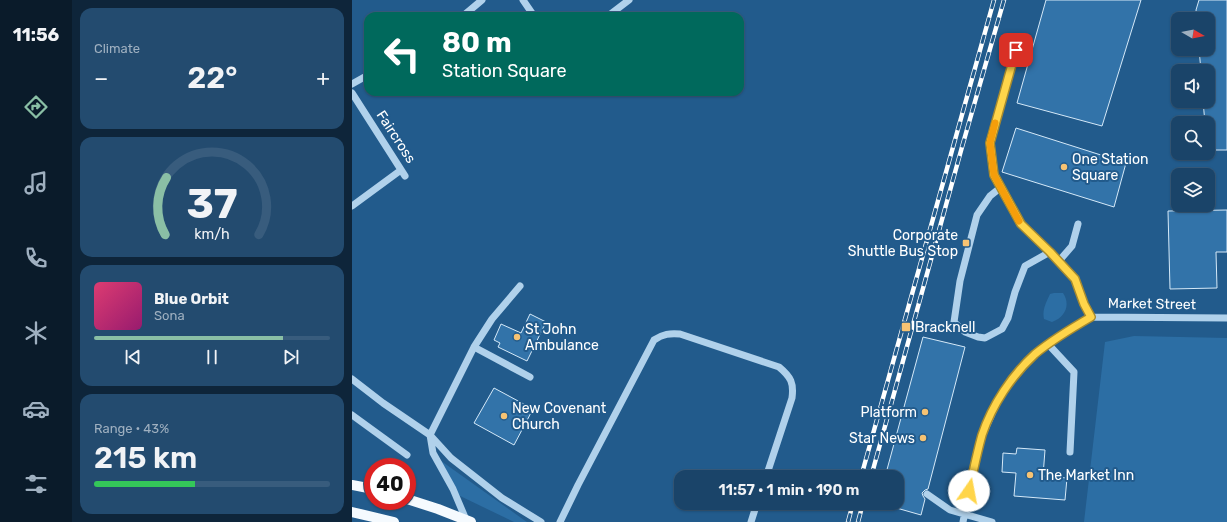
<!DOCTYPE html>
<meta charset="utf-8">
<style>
:root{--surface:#1a4469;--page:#234b6f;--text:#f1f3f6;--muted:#9fb0c0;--line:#385c7d;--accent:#8abfa5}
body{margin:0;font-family:Rubik,sans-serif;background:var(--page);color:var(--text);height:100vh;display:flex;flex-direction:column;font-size:15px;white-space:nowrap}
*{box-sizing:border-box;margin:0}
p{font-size:13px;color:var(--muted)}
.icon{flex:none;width:22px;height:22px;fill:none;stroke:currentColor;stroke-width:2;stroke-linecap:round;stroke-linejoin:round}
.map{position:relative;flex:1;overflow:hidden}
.sheet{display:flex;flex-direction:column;gap:8px;padding:8px;background:#0e253a;width:280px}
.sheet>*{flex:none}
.hud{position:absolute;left:12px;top:12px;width:380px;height:84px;border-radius:12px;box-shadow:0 1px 3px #0004,0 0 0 1px var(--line);background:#00695c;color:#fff;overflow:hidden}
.needle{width:26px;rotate:99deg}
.tools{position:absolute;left:819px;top:12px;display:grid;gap:8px}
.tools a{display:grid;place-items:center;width:44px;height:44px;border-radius:8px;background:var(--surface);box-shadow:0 1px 3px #0004,0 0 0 1px var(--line);font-size:20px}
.speed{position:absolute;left:12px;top:458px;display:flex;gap:8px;font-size:20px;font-weight:700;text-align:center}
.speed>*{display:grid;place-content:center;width:52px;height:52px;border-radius:50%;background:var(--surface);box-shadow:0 1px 3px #0004,0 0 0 1px var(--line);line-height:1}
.speed .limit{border:6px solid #d22;background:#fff;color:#111}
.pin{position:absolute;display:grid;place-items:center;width:34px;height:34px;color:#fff;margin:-17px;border-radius:8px;box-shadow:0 2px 6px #0006}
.me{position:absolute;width:44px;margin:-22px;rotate:12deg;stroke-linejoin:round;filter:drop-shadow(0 0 3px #0008)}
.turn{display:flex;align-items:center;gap:14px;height:84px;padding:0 12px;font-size:18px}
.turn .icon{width:52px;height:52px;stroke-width:2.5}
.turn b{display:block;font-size:28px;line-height:34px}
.big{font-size:30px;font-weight:600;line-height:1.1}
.sheet .card{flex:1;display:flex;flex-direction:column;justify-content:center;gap:6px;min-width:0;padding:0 14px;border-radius:12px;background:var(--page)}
.sheet .dial{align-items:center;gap:0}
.dial svg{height:104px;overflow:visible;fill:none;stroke:var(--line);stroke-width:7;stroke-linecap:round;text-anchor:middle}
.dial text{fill:var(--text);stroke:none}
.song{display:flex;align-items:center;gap:12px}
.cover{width:48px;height:48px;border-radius:6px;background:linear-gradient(135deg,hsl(340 70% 55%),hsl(320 70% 35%))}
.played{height:4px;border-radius:2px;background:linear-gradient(90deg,var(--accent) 80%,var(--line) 80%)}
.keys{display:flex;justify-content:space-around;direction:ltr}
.heat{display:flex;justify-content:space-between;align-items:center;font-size:22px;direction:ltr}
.charge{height:6px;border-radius:3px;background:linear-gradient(90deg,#34c759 43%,var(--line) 0)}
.trip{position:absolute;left:322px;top:470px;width:230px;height:40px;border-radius:12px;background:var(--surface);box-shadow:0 1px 3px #0004,0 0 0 1px var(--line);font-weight:600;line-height:40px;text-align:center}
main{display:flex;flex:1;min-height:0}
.dock{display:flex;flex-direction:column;width:72px;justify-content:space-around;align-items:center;background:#0a1b2a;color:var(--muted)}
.dock .icon{width:28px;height:28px}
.dock .current{color:var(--accent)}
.dock b{font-size:18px;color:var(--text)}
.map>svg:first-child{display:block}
.green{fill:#2c6ea4}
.building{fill:#3273a9;stroke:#d5e9f8}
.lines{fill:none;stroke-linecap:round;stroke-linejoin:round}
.minor{stroke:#b0d1eb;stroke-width:7}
.major{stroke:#f5fafe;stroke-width:10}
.rail-casing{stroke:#fff;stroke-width:4.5}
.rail{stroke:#225b8c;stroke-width:3;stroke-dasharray:9;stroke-linecap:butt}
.route-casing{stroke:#a68a30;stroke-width:10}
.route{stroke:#ffd54a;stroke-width:7}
.slow{stroke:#f59e0b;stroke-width:7}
.poi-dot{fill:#f7c373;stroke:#225b8c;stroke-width:1.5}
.labels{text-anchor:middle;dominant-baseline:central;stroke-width:4;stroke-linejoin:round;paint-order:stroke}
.street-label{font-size:14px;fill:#fff;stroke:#225b8c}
.poi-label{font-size:14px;fill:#fff;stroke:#225b8c;text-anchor:start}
</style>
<main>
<nav class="dock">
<b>11:56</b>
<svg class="icon current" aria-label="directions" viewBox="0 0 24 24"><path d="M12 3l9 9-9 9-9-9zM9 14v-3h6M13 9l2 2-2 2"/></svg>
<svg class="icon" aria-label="music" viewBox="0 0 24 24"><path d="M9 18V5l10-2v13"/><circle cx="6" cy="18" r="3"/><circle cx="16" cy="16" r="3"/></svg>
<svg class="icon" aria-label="phone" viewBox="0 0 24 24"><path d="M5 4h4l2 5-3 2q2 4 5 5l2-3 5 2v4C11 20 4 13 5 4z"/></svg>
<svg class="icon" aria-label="climate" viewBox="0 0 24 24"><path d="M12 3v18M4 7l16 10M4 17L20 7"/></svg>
<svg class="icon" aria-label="car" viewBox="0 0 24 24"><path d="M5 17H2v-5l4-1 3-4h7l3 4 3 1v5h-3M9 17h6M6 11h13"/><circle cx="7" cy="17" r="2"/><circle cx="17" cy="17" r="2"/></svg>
<svg class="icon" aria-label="filters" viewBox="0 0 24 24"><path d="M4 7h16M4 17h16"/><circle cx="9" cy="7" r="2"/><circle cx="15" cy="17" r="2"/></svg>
</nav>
<section class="sheet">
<div class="card"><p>Climate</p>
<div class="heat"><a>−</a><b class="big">22°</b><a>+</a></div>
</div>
<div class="card dial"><svg viewBox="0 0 100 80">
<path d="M14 69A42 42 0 1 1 86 69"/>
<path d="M14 69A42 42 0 0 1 15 25" stroke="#8abfa5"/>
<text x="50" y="56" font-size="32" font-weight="700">37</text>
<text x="50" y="72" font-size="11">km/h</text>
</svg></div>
<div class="card">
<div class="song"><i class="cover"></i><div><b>Blue Orbit</b><p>Sona</p></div></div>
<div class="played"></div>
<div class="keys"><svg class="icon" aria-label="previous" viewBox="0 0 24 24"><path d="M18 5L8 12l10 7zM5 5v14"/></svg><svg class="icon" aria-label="pause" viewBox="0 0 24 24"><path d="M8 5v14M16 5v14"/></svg><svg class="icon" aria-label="next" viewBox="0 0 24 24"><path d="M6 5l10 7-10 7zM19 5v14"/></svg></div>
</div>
<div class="card"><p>Range · 43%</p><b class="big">215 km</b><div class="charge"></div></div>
</section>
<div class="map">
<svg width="875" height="522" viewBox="0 0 875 522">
<rect width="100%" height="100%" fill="#225b8c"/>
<!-- green -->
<path class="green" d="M702 293H711C719 305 713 317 700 322L692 319C690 310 694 303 698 294Z
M782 336 875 338V522H732L753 342Z
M78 453 172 520 175 522H162L102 493Z"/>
<!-- building -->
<path class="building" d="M694 0H789L750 126 665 103Z
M847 0H875V150H856V123H853L851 101H856V71H849L847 49H856V19H845L844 10Z
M664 128 774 163 762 207 650 172Z
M875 210V252H864L865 288 818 289 816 211Z
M178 314 194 322 175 361 146 347 148 343 142 340 149 324 169 333Z
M571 337 613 347 576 489 573 490 570 493 571 496 573 499 569 515 527 503H545V477H533Z
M142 388 181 409 162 445 122 423Z
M665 448 693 450 691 476 715 478 713 500 662 496 664 473 650 472 651 453 664 454Z"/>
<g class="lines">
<!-- minor -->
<path class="minor" d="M171 0 182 16
M111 16 130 0
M256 16 277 0
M664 50 638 143 642 175 669 224 698 252 723 279 732 304 739 317
M0 84 16 75
M0 93 53 176
M648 188 638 196 625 215 608 281 602 322 613 332 626 337 633 338 650 329 656 318 663 292 673 266 698 252
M0 206 49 170
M707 261 720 246 726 224
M696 344 722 372 718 452
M122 347 178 377
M0 379 31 403 78 435 99 458 150 498 189 522
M0 415 55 455
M575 494 598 510 640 522
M115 522 101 489 81 453 78 435 122 347 140 319 168 286
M208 522 226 485 302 340C311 334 318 333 328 334L427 367C439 377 442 383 440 398L414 477
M399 522 405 503
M611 522 622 466 631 434 639 416 648 396 660 380 683 354 696 344 739 317 875 318"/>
<!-- major -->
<path class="major" d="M0 485 21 489
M55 499 86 509 119 522
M0 512 42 522"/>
<!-- rail casing -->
<g class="rail-casing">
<path id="rail" d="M509 477 642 0
M519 477 610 147 652 0
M496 522 501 503
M506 522 511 503"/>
</g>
<!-- rail -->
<use href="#rail" class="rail"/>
</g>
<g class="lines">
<!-- route casing -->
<g class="route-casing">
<path id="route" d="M617 491C621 472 625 453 630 435 640 405 660 375 683 354 700 340 720 328 739 317L732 304 723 279 698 252 669 224 642 175 638 143 664 50"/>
</g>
<!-- route -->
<use href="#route" class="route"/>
<!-- slow -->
<path class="slow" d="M643 123 638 143 642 175 667 221"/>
</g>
<!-- markers -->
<g class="poi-dot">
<circle cx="712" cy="167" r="4"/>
<rect x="610" y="239" width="8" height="8" rx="2"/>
<rect x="549" y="322" width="10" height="10" rx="2"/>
<circle cx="165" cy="337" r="4"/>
<circle cx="573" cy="412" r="4"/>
<circle cx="152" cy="416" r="4"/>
<circle cx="571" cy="438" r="4"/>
<circle cx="678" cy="475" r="4"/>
</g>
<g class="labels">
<!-- street labels -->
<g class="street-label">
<text transform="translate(44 137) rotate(57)">Faircross</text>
<text transform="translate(800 304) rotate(1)">Market Street</text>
</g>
<!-- poi labels -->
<g class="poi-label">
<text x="720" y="159">One Station<tspan x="720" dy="16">Square</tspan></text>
<text x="606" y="235" text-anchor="end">Corporate<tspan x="606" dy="16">Shuttle Bus Stop</tspan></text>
<text x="563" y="327">Bracknell</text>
<text x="173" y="329">St John<tspan x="173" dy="16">Ambulance</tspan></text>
<text x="160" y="408">New Covenant<tspan x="160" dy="16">Church</tspan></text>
<text x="565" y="412" text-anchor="end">Platform</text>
<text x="563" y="438" text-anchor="end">Star News</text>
<text x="686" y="475">The Market Inn</text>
</g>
</g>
</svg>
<div class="tools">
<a><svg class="needle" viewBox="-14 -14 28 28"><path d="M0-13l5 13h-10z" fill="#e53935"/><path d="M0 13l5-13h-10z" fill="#9fb0c0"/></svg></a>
<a><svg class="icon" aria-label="sound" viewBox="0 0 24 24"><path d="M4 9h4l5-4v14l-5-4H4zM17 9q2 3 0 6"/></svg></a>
<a><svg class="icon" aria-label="search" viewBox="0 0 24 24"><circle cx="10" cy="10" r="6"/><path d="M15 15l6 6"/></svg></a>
<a><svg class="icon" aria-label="layers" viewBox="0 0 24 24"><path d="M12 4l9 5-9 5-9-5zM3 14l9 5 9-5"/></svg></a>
</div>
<div class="speed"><div class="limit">40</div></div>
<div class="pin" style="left:664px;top:50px;background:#d93025"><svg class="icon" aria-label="arrive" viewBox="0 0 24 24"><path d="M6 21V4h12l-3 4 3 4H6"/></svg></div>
<svg class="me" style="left:617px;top:491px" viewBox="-20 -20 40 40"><circle r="19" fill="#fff"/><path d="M0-13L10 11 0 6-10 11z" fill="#ffd54a"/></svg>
<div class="trip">11:57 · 1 min · 190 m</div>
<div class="hud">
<div class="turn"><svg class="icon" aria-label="left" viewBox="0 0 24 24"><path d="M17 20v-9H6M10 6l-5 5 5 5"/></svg><div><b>80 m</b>Station Square</div></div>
</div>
</div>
</main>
